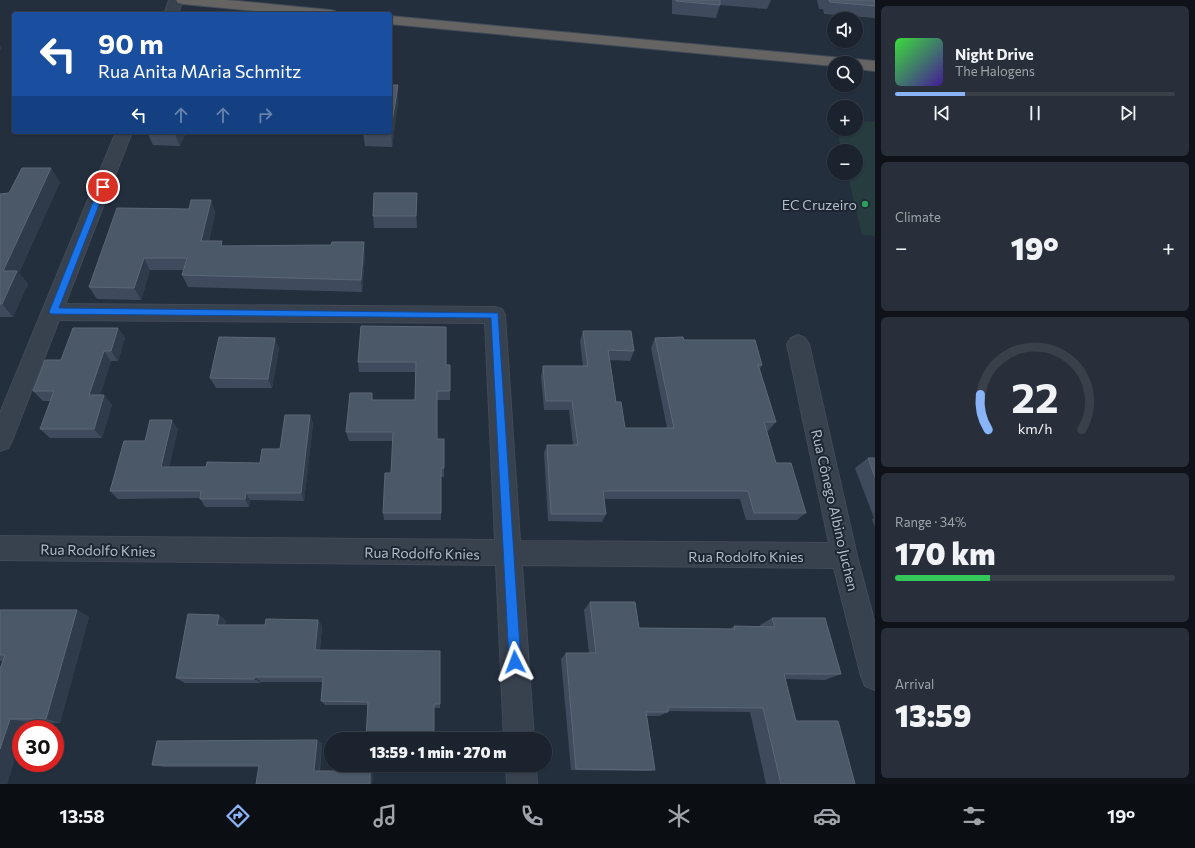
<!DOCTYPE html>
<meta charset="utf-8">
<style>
:root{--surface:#1b232e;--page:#282f3a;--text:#f1f3f6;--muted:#a0a4aa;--line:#39404a;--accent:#8ab4f8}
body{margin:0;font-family:Commissioner,sans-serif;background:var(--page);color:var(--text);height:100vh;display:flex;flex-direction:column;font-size:15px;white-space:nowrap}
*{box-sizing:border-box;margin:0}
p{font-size:13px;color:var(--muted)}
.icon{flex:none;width:22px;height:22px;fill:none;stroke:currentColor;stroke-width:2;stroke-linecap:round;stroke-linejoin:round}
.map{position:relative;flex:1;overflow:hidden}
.panel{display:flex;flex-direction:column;gap:6px;padding:6px;background:#0f1319;width:320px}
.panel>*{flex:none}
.guide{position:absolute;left:12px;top:12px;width:380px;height:122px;border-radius:4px;box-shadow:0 1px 3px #0004,0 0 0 1px var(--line);background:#1a4fa0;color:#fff;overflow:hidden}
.controls{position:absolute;left:827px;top:12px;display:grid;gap:8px}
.controls a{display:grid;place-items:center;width:36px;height:36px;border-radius:50%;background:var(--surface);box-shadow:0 1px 3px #0004,0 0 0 1px var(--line);font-size:20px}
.speed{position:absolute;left:12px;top:720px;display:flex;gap:8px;font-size:20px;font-weight:700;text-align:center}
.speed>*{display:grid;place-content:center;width:52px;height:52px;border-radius:50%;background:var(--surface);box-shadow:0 1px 3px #0004,0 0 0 1px var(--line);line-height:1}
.speed .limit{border:6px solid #d22;background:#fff;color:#111}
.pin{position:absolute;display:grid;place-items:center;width:34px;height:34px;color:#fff;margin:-17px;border:2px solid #fff;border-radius:50%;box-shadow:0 1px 4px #0007}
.me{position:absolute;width:44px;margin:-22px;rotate:357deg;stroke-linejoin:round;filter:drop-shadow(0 0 3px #0008)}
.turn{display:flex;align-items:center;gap:14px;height:84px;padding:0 20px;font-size:18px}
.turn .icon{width:52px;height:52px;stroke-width:2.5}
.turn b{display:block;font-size:28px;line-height:34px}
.lanes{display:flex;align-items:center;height:38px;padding:0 20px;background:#0003;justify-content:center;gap:20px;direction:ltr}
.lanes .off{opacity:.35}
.big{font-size:30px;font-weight:800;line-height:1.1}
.panel .widget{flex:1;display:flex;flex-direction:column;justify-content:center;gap:6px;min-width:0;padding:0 14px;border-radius:6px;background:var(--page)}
.panel .dial{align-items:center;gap:0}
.dial svg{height:104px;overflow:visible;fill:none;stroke:var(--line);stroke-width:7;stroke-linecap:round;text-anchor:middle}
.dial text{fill:var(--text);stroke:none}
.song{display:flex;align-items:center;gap:12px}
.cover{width:48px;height:48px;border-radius:6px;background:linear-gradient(135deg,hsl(120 70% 55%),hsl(260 70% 35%))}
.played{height:4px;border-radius:2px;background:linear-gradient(90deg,var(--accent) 25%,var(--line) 25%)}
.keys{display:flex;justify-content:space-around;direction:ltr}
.heat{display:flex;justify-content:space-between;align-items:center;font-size:22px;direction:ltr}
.charge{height:6px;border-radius:3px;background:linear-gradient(90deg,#34c759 34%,var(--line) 0)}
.trip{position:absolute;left:324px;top:732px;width:228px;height:40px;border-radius:20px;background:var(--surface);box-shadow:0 1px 3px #0004,0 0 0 1px var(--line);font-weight:800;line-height:40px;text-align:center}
.dock{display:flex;height:64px;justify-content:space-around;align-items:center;background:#0b0e12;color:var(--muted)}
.dock .icon{width:28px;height:28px}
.dock .on{color:var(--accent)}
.dock b{font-size:18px;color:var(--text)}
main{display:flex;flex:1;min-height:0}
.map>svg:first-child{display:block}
.green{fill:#263c3f}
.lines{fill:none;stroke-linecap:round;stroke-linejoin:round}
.minor-casing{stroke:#414a57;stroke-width:2}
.tertiary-casing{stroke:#414a57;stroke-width:2}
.trunk-casing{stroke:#434c59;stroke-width:2}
.minor{fill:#38414e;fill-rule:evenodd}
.tertiary{fill:#38414e;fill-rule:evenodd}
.trunk{fill:#656462;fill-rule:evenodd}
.wall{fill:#3f4b5c}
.shaded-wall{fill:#2f3b4b}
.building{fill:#4b5868;stroke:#5c6777}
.route{fill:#1a73e8;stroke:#114b97}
.leisure-dot{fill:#2e9e5b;stroke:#1d2633;stroke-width:1.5}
.labels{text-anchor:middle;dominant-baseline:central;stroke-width:4;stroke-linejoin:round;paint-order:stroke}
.poi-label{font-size:14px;fill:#b4bcc9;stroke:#1d2633;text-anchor:end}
.street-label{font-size:14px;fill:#b4bcc9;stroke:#1d2633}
</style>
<main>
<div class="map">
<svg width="875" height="784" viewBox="0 0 875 784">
<rect width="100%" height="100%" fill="#242f3e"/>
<!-- green -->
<path class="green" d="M856 120 875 122V236L862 235 847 173H856V151H842L837 129H856Z"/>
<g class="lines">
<!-- minor casing -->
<g class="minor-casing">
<path id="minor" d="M53 304 495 307 502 309 505 315 520 541 829 543 787 344 791 338 798 335 805 338 809 344 857 556 875 624V690L865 686 861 676 834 568 522 565 534 739H504L496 565 0 560V536L495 540 485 323 53 320 46 318 43 312 46 306Z
M506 765H536L537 784H507Z"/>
</g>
<!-- tertiary casing -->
<g class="tertiary-casing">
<path id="tertiary" d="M169 0H183L178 14H164Z
M116 132H132L12 441 8 448 0 451V413Z"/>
</g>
<!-- trunk casing -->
<g class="trunk-casing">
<path id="trunk" d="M176 0H227L330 10 335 11 337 14H286L183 4 178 3Z
M390 16 875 61V71L856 69V63H834V66L390 24Z"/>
</g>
<!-- minor -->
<use href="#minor" class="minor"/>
<!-- tertiary -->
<use href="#tertiary" class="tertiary"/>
<!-- trunk -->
<use href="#trunk" class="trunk"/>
</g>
<!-- wall -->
<path class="wall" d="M672 0H771L767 9 720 5 716 18 672 14Z
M817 0H875V18L824 14 823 9H819Z
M390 85 398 103 392 147 365 146 363 132H357H390Z
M147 132H186L180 146 153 145Z
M60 182 19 273 28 284 13 317H0V194L9 193Z
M211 200 215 213 209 241 224 246 365 255 362 292 188 287 182 275 184 270H150L141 300 97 299 89 287 189 209Z
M417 205V228H374L373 216Z
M361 326 446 365 450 391V400H437V439H444V477H441V520H384L383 513 391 473 393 441H349L346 432 374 400H415V372H359L358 362Z
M118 328 125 338 118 361H111L100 395H104L112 405 102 438H50L40 429 51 401H43L33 391Z
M583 331 634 351 630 361 610 360 616 402 625 428H667L651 348 655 338 684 340 762 365 760 369 776 422 768 431H767L776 463 806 513 797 520H746L740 499H604L606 514 602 522 548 521 544 453 547 445H573L569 410H544L541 376 543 366H583L580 341Z
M279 348 272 388H216L210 378Z
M310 415 313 424 304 501 250 500 249 507H205L200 498 118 499 110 491 145 441 178 429 169 467H206L260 463 280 449Z
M868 458H875V527L872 519 874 518 855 468Z
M590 602 639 628 730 629 734 626 760 627V625L772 618 841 674 825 680 785 679 796 721 855 784H766L750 712 668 711V712L659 716H647L655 770 646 771 571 770 561 659 566 653H589L584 610Z
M0 610H77L89 617 60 723 26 722 7 784 3 661H0Z
M219 615 226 621 225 625H265L318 620 322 626 320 650 440 651V708L368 705H325L321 701 323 682H261V683H185L176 678Z
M322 743 320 771 373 772 372 784 258 767H164L152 765Z
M434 765V767H367L364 766Z"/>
<!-- shaded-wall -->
<path class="shaded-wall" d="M0 44 2 48 0 50Z
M398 85V103L392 147 391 129Z
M174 132H186L180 146Z
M51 168 60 182 19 273 28 284 13 317 2 304 3 271Z
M417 193V228L416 216Z
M211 200 215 213 206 253 201 241Z
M364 242 365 255 362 292 361 280Z
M144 258 150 270 141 300 134 288Z
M118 328 125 338 118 361 111 351Z
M275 338 279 348 272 388 268 379Z
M104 351 111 361 97 405 89 395Z
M104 395 112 405 102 438 94 429Z
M310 415 313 424 304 501 301 493Z
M172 420 178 429 167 475 161 467Z
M246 493 250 500 249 507 245 499Z
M77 610 89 617 60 723 46 719Z
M219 615 226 621 224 631 217 625Z
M318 620 322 626 319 655 315 650Z
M255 677 261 682V683L254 679Z
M10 719 26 722 24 729H21V737L7 784H0V749Z
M317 740 322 743 319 772 314 771Z
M370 771 373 772 372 784H370Z"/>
<!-- building -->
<path class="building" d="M676 0H720V5L676 1Z
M829 0H875V6L830 2Z
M390 85H398L391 129H390Z
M22 168H51L3 271H17L2 304H0V194L9 193Z
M374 193H417L416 216H373Z
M191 200H211L201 241H222L221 246 331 245 332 242H364L361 280 182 275 187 258H144L134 288 89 287 117 208 189 209Z
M361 326 446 327V365H450V391H437V439H444V468H441V513H383L385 473H391L393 432H346L350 393H372V400H415L416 362H358Z
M73 328H118L111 351H104L89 395H104L94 429H40L54 391H33L45 360H61Z
M583 331H631L634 351 608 350 616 402H621L625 428H674L655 338 683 337 684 340H755L762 365H758L776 422H764L776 463H791L806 513H754L748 491H603L606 514H551L547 445H578L572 401H546L543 366H588Z
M219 337 275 338 268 379 210 378Z
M285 415H310L301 493H246L245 499H200L201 491H110L124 441H145L150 420H172L161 467H206L207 462 260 463 262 449H280Z
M868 458H875V477Z
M590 602H635L639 628 735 629 734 626 775 627 772 618H825L841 674H784L796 721H838L855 784H781L763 708 668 707V712H646L655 770 576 769 566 653H596Z
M0 610H77L46 719H10L0 749V669L5 655H0Z
M188 614 219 615 217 625H265L266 619 318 620 315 650 440 651V704H434V739H366L368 702 321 701 323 677H255L254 679 176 678Z
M317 740 314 771H370V784H256L259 765H152L157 741Z
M364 765H434V766H364Z"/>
<!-- route -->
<path class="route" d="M103 185 106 187 59 308 498 313 521 662 519 666 515 668 511 666 509 662 491 318 51 314 49 312 99 187Z"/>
<!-- markers -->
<circle class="leisure-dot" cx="865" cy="204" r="4"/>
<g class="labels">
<!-- poi labels -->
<g class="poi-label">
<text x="857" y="204">EC Cruzeiro</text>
</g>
<!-- street labels -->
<g class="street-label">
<text transform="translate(835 510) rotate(77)">Rua Cônego Albino Juchen</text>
<text transform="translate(98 550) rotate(1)">Rua Rodolfo Knies</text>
<text transform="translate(422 553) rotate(1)">Rua Rodolfo Knies</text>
<text x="746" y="556">Rua Rodolfo Knies</text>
</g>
</g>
</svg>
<div class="controls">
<a><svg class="icon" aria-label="sound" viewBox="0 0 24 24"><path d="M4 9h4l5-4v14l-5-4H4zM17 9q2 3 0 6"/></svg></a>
<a><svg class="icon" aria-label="search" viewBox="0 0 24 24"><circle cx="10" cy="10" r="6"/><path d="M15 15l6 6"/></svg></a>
<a>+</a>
<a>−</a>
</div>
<div class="speed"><div class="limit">30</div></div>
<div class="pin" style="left:103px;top:187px;background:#d93025"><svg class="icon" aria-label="arrive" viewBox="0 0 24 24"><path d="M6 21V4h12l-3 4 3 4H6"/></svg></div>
<svg class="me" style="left:515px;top:662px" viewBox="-20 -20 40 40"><path d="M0-17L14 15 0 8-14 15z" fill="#1a73e8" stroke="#fff" stroke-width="4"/></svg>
<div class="trip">13:59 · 1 min · 270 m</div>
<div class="guide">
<div class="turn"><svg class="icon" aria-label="left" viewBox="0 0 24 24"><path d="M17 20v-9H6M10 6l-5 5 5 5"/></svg><div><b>90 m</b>Rua Anita MAria Schmitz</div></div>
<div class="lanes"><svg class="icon" aria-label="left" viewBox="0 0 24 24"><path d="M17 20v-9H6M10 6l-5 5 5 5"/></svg><svg class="icon off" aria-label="ahead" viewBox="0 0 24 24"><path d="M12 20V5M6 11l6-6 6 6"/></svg><svg class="icon off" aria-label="ahead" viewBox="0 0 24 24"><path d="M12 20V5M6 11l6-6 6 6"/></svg><svg class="icon off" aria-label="right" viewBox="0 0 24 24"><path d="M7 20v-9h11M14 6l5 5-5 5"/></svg></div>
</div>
</div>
<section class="panel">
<div class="widget">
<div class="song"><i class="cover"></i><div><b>Night Drive</b><p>The Halogens</p></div></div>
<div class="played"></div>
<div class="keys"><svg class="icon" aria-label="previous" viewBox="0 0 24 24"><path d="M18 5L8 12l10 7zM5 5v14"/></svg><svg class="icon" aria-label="pause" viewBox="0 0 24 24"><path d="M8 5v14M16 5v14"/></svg><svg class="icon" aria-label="next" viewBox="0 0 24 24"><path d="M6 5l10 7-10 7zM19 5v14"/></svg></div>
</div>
<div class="widget"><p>Climate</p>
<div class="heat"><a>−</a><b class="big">19°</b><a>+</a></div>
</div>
<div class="widget dial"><svg viewBox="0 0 100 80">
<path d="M14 69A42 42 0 1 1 86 69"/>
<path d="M14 69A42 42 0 0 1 8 42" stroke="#8ab4f8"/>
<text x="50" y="56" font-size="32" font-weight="700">22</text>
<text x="50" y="72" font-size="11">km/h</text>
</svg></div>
<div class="widget"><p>Range · 34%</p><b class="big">170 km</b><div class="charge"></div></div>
<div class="widget"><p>Arrival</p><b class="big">13:59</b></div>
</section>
</main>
<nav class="dock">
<b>13:58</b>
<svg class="icon on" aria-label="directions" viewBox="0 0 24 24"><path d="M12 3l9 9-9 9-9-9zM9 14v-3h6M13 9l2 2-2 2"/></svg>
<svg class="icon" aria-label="music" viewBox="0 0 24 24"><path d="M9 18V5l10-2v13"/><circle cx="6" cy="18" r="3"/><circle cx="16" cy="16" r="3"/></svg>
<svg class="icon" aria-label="phone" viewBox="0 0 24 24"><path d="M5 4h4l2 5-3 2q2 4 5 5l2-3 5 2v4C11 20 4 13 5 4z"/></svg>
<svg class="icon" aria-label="climate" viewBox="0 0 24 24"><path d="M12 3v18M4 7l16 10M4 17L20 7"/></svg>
<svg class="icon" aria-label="car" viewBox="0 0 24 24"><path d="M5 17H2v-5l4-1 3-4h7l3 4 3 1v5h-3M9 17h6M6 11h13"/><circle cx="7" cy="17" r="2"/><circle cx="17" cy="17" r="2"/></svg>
<svg class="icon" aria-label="filters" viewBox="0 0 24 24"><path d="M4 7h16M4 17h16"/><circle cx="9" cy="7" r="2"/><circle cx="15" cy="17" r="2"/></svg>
<b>19°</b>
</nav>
